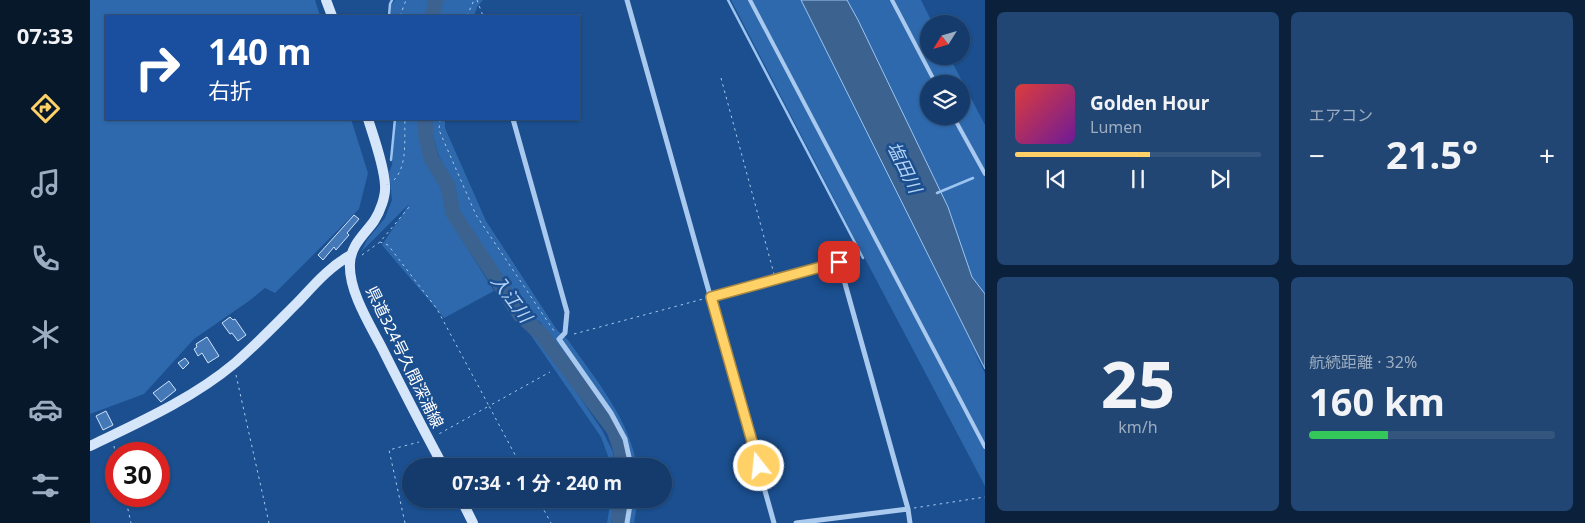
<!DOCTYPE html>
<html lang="ja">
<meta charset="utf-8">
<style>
:root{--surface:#143b6b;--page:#214673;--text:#f1f3f6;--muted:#9dadc1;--line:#33557e;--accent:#ffd166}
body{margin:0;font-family:"Noto Sans","Noto Sans JP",sans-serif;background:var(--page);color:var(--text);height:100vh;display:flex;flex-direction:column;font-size:19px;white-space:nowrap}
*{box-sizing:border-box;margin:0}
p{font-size:16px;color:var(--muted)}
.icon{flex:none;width:28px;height:28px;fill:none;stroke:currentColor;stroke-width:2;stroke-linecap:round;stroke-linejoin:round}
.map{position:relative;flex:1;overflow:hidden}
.panel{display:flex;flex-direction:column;gap:12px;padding:12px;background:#0b203b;width:600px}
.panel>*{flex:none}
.banner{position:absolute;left:15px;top:15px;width:475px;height:105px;border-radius:0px;box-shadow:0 1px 4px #0004,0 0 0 1px var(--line);background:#1a4fa0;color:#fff;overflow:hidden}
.needle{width:32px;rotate:233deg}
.controls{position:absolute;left:830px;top:15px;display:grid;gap:10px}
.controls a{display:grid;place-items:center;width:50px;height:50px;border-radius:50%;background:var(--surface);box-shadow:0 1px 4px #0004,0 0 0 1px var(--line);font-size:25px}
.speed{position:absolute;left:15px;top:442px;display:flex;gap:10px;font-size:25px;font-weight:700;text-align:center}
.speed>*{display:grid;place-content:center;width:65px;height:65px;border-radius:50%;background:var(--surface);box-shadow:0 1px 4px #0004,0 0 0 1px var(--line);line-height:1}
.speed .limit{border:8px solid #d22;background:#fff;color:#111}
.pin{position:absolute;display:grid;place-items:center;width:42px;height:42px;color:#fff;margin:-21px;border-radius:10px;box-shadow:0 2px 8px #0006}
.me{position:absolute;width:55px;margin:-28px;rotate:344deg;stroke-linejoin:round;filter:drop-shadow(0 0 4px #0008)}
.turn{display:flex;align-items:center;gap:18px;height:105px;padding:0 20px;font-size:22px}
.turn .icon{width:65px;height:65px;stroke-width:2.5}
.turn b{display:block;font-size:35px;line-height:42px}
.big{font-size:38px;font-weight:700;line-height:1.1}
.panel .card{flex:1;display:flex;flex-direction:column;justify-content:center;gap:8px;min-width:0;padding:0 18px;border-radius:8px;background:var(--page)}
.panel .dial{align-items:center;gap:0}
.dial b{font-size:65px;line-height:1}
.song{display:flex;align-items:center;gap:15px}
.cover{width:60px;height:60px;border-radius:8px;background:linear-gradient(135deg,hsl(0 70% 55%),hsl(280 70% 35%))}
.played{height:5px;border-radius:2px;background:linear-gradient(90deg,var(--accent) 55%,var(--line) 55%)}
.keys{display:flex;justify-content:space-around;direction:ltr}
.heat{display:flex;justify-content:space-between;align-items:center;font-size:28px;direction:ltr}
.charge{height:8px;border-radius:4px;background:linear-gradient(90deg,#34c759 32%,var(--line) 0)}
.panel .tiles{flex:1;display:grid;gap:12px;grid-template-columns:repeat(2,1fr)}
.trip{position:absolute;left:312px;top:458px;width:270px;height:50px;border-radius:25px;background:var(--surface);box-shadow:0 1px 4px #0004,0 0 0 1px var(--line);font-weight:700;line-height:50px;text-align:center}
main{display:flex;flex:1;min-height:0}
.tabs{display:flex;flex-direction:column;width:90px;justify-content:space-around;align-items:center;background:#08182b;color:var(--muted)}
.tabs .icon{width:35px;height:35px}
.tabs .current{color:var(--accent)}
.tabs b{font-size:22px;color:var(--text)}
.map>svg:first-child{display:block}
.green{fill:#2e69ad;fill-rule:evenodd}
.water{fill:#3c6290;stroke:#9cc4f0}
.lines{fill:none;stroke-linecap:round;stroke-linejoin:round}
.stream{stroke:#9cc4f0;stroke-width:2.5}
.river{stroke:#3c6290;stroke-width:15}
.building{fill:#4478b7;stroke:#cfe3fa}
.path{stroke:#a9c9ee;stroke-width:1;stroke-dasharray:2.5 4;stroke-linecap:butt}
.lane{stroke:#a9c9ee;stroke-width:4}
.street{stroke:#a9c9ee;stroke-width:5}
.secondary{stroke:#d6e6fa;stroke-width:10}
.route-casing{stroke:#a68842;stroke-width:12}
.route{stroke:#ffd166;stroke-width:9}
.labels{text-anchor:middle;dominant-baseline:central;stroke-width:5;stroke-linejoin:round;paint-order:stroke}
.street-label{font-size:16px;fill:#fff;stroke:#1b4f8f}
.water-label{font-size:18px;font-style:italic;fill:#b5d3f5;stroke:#1b4f8f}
</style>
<main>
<nav class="tabs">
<b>07:33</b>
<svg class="icon current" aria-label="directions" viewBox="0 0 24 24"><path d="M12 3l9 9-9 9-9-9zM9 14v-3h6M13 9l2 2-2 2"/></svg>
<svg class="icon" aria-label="music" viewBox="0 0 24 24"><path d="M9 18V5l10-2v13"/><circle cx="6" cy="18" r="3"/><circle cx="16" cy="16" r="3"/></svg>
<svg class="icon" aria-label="phone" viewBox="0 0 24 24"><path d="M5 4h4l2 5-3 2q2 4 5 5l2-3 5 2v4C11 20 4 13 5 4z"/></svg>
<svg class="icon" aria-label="climate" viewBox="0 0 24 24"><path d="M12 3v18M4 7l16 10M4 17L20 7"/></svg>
<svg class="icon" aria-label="car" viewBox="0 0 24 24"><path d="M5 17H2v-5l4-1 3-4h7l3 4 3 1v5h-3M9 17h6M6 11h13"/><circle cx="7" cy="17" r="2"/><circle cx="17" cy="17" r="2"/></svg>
<svg class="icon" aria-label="filters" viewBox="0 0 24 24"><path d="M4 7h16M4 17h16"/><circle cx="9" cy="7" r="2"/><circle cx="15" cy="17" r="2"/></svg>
</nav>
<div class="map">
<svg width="895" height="523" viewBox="0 0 895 523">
<rect width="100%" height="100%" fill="#1b4f8f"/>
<!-- green -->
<path class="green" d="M0 0H225L230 16H16V119H261L278 173 269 209 185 293 175 288 159 301 104 339 54 394 0 414Z
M305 0H342L335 16H300L301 5Z
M353 0H393L387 7 384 16H347Z
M641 0H720L895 351V370L883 350 895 373V486L771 251Z
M739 0H831L843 24H839V56H859L895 125V322ZM839 84H871V116H839Z
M305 119H332L331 145 348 175 356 209 371 238 404 291 354 318 292 245 319 204 271 252 277 240 295 218 302 200 299 172 302 165Z
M341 119H355V128L396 221 467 330 478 340C505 379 539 418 547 466H534L533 452 525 429 450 322 431 311 381 238 363 204 364 187 348 154 341 127Z
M440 334 451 340 512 430 523 452V466H519V459L511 437Z
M521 499H525V500L521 523H517Z
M536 499H548L544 523H533Z"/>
<!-- water -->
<path class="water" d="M711 0H757L768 20 858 207 882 277 895 294V369Z"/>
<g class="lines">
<!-- stream -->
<path class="stream" d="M638 0 773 258
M299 16 300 4 302 0
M301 160 305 119
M847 193 883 178"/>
<!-- river -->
<path class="river" d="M342 16 346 0
M335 119 336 137 341 158 358 186 363 213 430 315 452 335 524 430 531 451V466
M529 523 530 499"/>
</g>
<!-- building -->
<path class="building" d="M264 215 269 219 257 233 259 235 246 250 244 247 233 260 228 255Z
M140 317 143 320 145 319 156 335 148 341 142 333 140 334 132 323Z
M117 337 129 356 118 363 112 353 108 356 104 349 107 347 106 344Z
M95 358 99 363 93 369 88 363Z
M79 381 86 390 71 402 63 393Z
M16 411 23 425 13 430 6 416Z"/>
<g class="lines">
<!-- path -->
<path class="path" d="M387 0 393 16
M310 16 316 0
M377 16 384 0
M631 78 684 274
M350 119 349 130 386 215 466 334
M304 180C318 165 314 139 315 119
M290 242 298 245 347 309 399 406 347 435
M272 255 290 242 320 206
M484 334 613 299
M146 375 179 523
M24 446 26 457
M431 466 399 406 460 372
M35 496 41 523
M448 499 461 523
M824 508 895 497
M315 523 299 450 329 442"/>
<!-- lane -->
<path class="lane" d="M660 0 895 447
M802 0 846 84
M863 116 895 174"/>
<!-- street -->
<path class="street" d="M537 0 684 523
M423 119 477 312 475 333 469 339 521 413 535 439 541 466
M621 297 749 262 818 509 820 523
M537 523 541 499
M706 523 818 509"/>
<!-- secondary -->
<path class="secondary" d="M236 0 242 16
M278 119C284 138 294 165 295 185 296 196 290 212 284 221 274 235 261 245 260 263 258 290 280 325 292 348 312 388 332 427 353 466
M0 446C50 422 102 399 145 363 167 344 187 323 208 302 224 285 240 266 261 255
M371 499 383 523"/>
</g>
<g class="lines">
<!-- route casing -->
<g class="route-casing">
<path id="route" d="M669 466 621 297 749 262"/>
</g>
<!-- route -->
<use href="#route" class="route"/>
</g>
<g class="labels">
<!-- street labels -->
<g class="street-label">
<text transform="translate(315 357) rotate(64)">県道324号久間深浦線</text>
</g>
<!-- water labels -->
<g class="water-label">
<text transform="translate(815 167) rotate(64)">塩田川</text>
<text transform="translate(422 298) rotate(53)">入江川</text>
</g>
</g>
</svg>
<div class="controls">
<a><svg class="needle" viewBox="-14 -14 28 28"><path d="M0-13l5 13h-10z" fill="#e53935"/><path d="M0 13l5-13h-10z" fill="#9dadc1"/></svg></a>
<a><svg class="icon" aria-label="layers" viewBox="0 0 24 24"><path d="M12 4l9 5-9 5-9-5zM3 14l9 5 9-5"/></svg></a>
</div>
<div class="speed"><div class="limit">30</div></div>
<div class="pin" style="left:749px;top:262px;background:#d93025"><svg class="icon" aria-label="arrive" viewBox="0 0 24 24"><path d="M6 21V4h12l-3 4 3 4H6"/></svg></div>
<svg class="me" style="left:669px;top:466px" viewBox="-20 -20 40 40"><circle r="17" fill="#ffd166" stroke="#fff" stroke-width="3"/><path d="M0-11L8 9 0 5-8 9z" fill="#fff"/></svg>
<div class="trip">07:34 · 1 分 · 240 m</div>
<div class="banner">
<div class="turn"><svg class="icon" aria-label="right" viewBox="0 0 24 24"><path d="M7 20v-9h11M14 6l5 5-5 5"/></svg><div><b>140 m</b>右折</div></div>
</div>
</div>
<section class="panel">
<div class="tiles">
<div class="card">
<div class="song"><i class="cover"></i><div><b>Golden Hour</b><p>Lumen</p></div></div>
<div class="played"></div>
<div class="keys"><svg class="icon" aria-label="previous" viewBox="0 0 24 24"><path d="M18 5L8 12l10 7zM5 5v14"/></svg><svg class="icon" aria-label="pause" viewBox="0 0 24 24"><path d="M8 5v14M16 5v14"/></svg><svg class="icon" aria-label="next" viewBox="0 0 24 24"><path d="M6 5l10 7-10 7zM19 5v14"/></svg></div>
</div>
<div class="card"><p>エアコン</p>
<div class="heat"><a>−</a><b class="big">21.5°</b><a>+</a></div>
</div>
<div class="card dial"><b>25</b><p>km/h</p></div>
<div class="card"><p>航続距離 · 32%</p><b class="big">160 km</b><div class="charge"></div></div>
</div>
</section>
</main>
